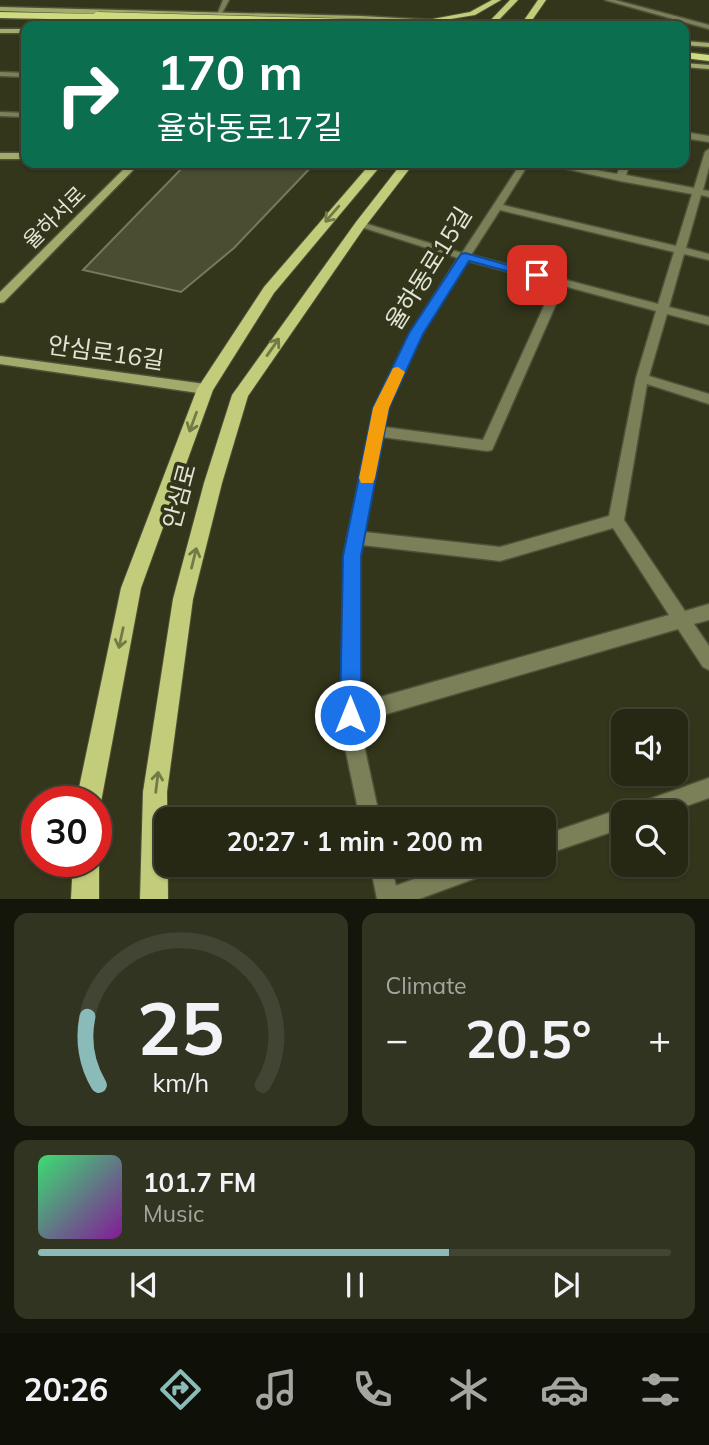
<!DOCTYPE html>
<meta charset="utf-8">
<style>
:root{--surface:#262814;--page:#323422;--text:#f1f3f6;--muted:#a4a6a0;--line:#424434;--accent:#8bbbb9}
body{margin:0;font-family:Mulish,"Noto Sans KR",sans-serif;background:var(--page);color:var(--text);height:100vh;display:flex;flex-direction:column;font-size:26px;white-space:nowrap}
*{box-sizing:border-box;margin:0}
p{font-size:23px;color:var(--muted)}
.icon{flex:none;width:38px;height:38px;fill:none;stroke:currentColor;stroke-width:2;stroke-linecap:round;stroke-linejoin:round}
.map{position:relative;height:899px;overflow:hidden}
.details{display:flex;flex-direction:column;gap:14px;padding:14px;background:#15160b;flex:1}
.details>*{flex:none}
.guide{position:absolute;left:21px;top:21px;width:668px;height:147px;border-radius:14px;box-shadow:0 2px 5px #0004,0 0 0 2px var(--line);background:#0b6e4f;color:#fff;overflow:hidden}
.fabs{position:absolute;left:611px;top:709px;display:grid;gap:14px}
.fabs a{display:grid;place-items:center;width:77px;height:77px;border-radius:14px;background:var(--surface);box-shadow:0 2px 5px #0004,0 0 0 2px var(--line);font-size:35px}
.speed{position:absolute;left:21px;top:786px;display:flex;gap:14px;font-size:35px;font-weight:700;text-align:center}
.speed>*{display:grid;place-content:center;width:91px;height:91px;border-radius:50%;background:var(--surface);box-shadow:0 2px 5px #0004,0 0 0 2px var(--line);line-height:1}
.speed .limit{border:10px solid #d22;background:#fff;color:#111}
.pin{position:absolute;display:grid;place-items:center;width:60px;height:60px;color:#fff;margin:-30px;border-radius:14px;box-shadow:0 4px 10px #0006}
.me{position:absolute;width:77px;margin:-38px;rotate:0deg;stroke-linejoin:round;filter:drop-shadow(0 0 5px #0008)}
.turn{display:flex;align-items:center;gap:24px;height:147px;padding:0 21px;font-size:32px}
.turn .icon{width:91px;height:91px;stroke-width:2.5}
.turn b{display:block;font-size:49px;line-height:60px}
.big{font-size:52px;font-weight:700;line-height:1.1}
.details .tile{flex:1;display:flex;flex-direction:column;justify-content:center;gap:10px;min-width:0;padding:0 24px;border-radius:14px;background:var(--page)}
.details .dial{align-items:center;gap:0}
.dial svg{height:182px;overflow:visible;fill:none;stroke:var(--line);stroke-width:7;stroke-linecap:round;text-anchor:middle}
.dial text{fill:var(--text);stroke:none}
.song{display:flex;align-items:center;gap:21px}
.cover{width:84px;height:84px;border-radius:10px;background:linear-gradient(135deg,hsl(140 70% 55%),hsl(290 70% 35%))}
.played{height:7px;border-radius:4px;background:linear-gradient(90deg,var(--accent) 65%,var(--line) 65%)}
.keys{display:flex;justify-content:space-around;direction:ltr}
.heat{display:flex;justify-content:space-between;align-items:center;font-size:38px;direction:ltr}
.details .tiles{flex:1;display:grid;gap:14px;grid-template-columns:1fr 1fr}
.tile:last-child{grid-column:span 2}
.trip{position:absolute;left:154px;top:807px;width:402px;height:70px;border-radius:14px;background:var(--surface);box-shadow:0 2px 5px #0004,0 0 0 2px var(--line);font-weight:700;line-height:70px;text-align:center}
.tabs{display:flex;height:112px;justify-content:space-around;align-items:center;background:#0f1008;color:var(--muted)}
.tabs .icon{width:49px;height:49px}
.tabs .active{color:var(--accent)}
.tabs b{font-size:32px;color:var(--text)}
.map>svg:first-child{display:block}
.building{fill:#4a4d31;stroke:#767a5c;stroke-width:2}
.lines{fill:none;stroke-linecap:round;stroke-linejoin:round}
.minor-casing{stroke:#4f5239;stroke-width:3}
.tertiary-casing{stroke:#4f5239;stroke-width:3}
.secondary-casing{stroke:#4f5239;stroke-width:3}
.primary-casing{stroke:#4f5239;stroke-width:2}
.trunk-casing{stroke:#4f5239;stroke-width:3}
.minor{fill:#7b8059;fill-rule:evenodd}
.tertiary{fill:#7b8059;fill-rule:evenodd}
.secondary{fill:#a3ab6c;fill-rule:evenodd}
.primary{fill:#c2cc7a;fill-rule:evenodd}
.trunk{fill:#d0db80;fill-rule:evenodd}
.trunk-bridge-casing{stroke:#4f5239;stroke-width:11;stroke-linecap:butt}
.trunk-bridge{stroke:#d0db80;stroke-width:10}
.oneway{stroke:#737a46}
.route{fill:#1a73e8;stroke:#114b97;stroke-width:2}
.slow{fill:#f59e0b}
.labels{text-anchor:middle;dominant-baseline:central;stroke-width:7;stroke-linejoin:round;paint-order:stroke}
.far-street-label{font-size:21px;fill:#e2e5d4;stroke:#33361b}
.street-label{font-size:24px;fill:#e2e5d4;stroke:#33361b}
</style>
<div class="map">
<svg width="709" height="899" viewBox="0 0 709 899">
<rect width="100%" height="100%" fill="#33361b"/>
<!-- building -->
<path class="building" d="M187 163H315L234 248 181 292 83 270Z"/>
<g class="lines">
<!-- minor casing -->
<g class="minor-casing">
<path id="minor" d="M223 0H229L221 15H217Z
M605 0H615L709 25V29Z
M0 72 26 73V77L0 76Z
M0 112 26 113V117L0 116Z
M709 149V167L703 190 709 191V197L701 195 686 248 709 254V260L684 254 669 307 709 317V325L667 314 649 376 709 394V404L647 384 624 520 685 611 709 604V620L694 624 709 646V670L703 667 678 629 359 722 380 819H360L341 728 344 556 347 538 374 408 410 333 458 258 355 225 364 223 462 253 521 163H529L503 205 676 246 692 194 620 181 541 163H559L617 174 622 163H630L626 175 694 188 705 152ZM500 210 674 252 658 304 471 255ZM468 261 554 284 483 440 384 427C395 369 437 310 468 261ZM564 286 656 311 636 378 609 516 500 547 364 532 382 437 487 451 492 450ZM613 528 669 615 359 703 360 556 362 545 500 561Z
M370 864H391L399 899H377Z"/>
</g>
<!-- tertiary casing -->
<g class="tertiary-casing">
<path id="tertiary" d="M684 132 709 136V142L684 138Z
M709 778V798L669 812H623V828L544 855V835L623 808 630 811 633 805Z
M456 864H498L495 871 419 899H378L381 891Z"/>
</g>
<!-- secondary casing -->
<g class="secondary-casing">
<path id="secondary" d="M0 7 361 16 505 24 508 26 0 11Z
M0 29H26V33H0Z
M684 41 709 43V47L684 45Z
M684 63 709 65V69L684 67Z
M0 153H26V159H0Z
M130 163H140L4 302 0 303V292Z
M0 356 205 384 211 389 205 394 0 364Z"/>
</g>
<!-- primary casing -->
<g class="primary-casing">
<path id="primary" d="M492 0H501L475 15 426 23 422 21 470 12Z
M510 0H518L493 26H485Z
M538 0H546L528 26H520Z
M371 163H383L274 293 213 390 141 588 101 802 96 811V802H76L121 588 197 389 264 287Z
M402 163H414L364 228 248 396 222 483 193 599 167 792 168 899H140L143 792 173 599 204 483 232 395 356 222Z
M96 854 99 861V899H71L73 861H96Z"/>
</g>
<!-- trunk casing -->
<g class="trunk-casing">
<path id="trunk" d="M0 12 98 14 103 17 98 20 0 18Z
M684 52 709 55V61L684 58Z"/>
</g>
<!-- minor -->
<use href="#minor" class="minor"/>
<!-- tertiary -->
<use href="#tertiary" class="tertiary"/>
<!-- secondary -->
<use href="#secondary" class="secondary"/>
<!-- primary -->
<use href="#primary" class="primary"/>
<!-- trunk -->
<use href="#trunk" class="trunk"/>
<!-- trunk-bridge casing -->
<g class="trunk-bridge-casing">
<path id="trunk-bridge" d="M98 17 430 26"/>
</g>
<!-- trunk-bridge -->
<use href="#trunk-bridge" class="trunk-bridge"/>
</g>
<!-- one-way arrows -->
<defs><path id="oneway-shaft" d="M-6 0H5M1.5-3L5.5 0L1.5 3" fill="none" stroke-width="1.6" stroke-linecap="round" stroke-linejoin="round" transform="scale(1.75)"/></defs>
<g class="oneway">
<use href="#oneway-shaft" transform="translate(332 214) rotate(131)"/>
<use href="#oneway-shaft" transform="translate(273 347) rotate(-55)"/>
<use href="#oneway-shaft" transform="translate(193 422) rotate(110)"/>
<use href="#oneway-shaft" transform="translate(194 558) rotate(-76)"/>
<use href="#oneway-shaft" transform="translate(121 638) rotate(102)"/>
<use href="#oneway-shaft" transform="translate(157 782) rotate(-83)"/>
</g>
<!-- route -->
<path class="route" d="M465 253 543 275 537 279 469 261 423 334 389 408 361 556V715L358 722 350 725 343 722 340 715 343 556 373 408 409 333 461 254Z"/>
<!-- slow -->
<path class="slow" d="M398 367 405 372 389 408 375 478 373 483H361L359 478 373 408 393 368Z"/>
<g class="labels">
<!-- far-street labels -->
<g class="far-street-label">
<text transform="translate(54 217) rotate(-45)">율하서로</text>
</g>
<!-- street labels -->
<g class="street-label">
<text transform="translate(428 268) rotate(-58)">율하동로15길</text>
<text transform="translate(106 352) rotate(8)">안심로16길</text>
<text transform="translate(179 496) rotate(-75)">안심로</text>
</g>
</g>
</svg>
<div class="fabs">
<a><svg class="icon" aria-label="sound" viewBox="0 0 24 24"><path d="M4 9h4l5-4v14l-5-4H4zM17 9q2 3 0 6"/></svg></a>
<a><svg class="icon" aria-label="search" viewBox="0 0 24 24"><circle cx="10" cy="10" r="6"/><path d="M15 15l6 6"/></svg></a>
</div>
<div class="speed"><div class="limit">30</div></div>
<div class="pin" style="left:537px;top:275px;background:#d93025"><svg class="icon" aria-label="arrive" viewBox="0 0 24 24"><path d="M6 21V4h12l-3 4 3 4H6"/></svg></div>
<svg class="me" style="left:350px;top:715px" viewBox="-20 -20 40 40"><circle r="17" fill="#1a73e8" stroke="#fff" stroke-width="3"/><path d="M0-11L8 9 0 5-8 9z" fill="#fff"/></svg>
<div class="trip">20:27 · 1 min · 200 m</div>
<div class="guide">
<div class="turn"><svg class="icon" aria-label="right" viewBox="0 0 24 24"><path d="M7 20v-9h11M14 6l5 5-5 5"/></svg><div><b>170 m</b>율하동로17길</div></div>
</div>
</div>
<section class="details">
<div class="tiles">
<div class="tile dial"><svg viewBox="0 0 100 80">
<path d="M14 69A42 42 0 1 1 86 69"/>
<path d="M14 69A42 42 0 0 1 9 39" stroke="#8bbbb9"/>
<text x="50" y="56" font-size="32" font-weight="700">25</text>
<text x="50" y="72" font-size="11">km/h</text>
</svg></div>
<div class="tile"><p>Climate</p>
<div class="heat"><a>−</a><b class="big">20.5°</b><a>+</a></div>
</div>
<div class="tile">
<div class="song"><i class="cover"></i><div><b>101.7 FM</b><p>Music</p></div></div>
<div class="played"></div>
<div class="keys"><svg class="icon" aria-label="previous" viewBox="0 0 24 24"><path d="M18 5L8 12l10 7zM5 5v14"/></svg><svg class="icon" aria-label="pause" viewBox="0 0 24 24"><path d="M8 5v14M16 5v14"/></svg><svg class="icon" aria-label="next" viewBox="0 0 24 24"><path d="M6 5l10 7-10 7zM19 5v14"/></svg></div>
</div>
</div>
</section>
<nav class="tabs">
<b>20:26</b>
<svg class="icon active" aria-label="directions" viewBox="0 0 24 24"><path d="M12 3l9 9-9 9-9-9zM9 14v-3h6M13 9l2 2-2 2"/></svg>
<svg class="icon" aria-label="music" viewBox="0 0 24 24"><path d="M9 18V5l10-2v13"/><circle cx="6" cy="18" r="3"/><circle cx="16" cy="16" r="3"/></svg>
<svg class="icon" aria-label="phone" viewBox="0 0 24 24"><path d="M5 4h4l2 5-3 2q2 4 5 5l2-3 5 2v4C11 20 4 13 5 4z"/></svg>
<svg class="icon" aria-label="climate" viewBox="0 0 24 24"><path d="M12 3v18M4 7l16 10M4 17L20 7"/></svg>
<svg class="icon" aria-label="car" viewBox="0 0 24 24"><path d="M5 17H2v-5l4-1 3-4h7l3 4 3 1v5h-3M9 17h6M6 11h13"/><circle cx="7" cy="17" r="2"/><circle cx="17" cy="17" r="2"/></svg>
<svg class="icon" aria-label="filters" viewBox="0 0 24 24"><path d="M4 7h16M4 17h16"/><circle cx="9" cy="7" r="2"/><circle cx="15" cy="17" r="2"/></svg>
</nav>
